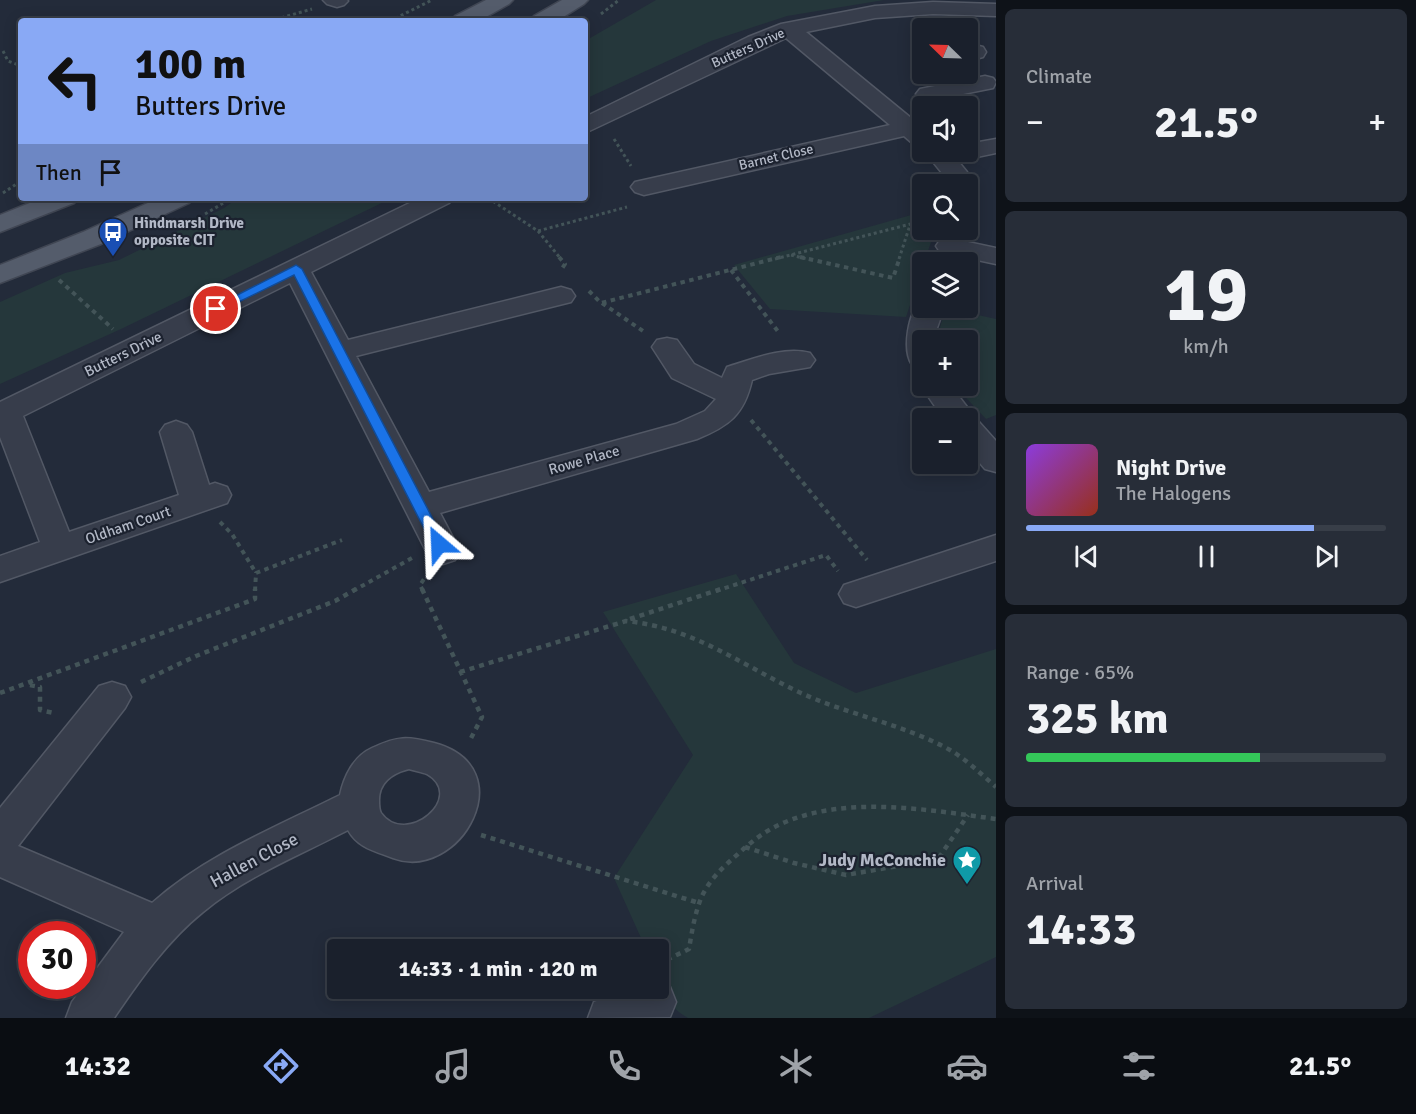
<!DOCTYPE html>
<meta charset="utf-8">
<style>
:root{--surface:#1a202c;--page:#272d38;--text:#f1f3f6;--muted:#9fa3a9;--line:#383e48;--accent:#89a9f5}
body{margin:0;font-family:Signika,sans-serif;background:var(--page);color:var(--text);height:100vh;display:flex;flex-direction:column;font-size:22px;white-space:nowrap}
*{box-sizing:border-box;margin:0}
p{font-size:20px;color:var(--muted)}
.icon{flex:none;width:33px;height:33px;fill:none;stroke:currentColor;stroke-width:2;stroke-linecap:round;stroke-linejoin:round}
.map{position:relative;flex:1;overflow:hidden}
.sheet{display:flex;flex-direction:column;gap:9px;padding:9px;background:#0e1218;width:420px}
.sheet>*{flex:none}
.banner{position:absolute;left:18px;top:18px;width:570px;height:183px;border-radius:6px;box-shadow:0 3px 15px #0003,0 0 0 2px var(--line);background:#89a9f5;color:#111;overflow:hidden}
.needle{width:39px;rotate:293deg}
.tools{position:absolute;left:912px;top:18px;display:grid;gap:12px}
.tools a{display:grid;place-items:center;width:66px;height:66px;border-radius:6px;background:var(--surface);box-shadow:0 3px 15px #0003,0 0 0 2px var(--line);font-size:30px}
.speed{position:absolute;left:18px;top:921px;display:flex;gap:12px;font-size:30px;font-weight:700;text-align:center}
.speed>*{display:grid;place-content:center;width:78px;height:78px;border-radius:50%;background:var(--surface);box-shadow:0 3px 15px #0003,0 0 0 2px var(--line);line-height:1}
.speed .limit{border:9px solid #d22;background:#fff;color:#111}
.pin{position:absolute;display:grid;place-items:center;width:51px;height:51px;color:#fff;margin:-26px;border:3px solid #fff;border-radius:50%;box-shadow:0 2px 6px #0007}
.me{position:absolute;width:66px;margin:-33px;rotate:334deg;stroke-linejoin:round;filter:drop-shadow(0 0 4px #0008)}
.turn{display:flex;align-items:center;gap:21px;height:126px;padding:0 18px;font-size:27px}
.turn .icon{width:78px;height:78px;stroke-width:2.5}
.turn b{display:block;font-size:42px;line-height:51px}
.then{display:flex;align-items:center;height:57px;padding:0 18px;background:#0003;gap:12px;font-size:22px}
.big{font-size:45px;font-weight:700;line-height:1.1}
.sheet .widget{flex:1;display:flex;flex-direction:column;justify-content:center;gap:9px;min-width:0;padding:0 21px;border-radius:9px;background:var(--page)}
.sheet .dial{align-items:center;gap:0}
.dial b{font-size:78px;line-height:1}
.song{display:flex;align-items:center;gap:18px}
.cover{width:72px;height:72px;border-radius:9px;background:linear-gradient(135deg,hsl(270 70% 55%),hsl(10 70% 35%))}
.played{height:6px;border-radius:3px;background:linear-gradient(90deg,var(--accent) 80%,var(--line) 80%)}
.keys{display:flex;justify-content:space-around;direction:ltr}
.heat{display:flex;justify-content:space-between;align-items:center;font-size:33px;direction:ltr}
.charge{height:9px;border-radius:4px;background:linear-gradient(90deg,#34c759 65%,var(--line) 0)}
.trip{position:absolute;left:327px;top:939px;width:342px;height:60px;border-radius:6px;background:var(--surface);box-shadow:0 3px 15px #0003,0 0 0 2px var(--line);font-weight:700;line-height:60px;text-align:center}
.dock{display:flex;height:96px;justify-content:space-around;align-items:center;background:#0a0d12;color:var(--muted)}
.dock .icon{width:42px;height:42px}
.dock .selected{color:var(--accent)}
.dock b{font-size:27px;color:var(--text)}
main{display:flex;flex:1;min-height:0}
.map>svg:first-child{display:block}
.green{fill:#25373b}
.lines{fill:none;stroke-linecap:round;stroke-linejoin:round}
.minor-casing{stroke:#525865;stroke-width:3}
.major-casing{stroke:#404653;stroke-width:3}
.path-far2{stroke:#435458;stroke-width:3;stroke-dasharray:3 3;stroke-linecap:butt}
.path-far1{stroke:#435458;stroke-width:4;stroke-dasharray:4.5 4.5;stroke-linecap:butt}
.path{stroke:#435458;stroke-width:4.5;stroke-dasharray:5 5;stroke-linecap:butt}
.minor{fill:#373d4b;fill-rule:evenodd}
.major{fill:#545c6b;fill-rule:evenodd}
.route{fill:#1a73e8;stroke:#114b97;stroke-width:1.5}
.labels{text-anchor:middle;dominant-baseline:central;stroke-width:4.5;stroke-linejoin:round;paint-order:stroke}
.far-street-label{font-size:14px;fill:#b2b8c6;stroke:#1c222f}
.poi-label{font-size:15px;font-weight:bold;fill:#b2b8c6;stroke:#1c222f;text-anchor:start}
.street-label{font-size:15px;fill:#b2b8c6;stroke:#1c222f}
.near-street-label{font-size:18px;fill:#b2b8c6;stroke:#1c222f}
.near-poi-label{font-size:18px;font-weight:bold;fill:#b2b8c6;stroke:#1c222f;text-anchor:end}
</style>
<main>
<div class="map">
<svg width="996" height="1018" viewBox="0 0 996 1018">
<rect width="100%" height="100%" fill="#232b3a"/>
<!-- green -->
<path class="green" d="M656 0H884L787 16 711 41 585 99V41Z
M238 198H392L121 329 0 384V302L65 273 119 260 224 208Z
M922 212V230H935L906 317 770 309 734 265Z
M946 308 996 319V415L986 419 955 386H968V340H936Z
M736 574 794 663 856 693 996 649V957L869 1018H688C661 1003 659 979 658 950L646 949 614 878 693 755 603 612Z"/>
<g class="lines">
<!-- minor casing -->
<g class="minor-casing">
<path id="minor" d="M323 0H347L348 1 344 5 337 7 327 4Z
M933 2 996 4V16L933 14 875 18 806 32 922 127V144L911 142 904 136 644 195 635 192 631 187 635 182 890 125 786 38 585 133V117L748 37 781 24 875 6Z
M975 45 983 47 986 52 983 57 968 61V47Z
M985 76 993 78 996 82 993 88 928 101 920 99 916 94 920 89Z
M996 139V153L958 161 967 172 969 184 968 186 944 184 942 173 925 152H968V144Z
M420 198H453L449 203 311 272 348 340 561 287 571 290 575 296 571 302 356 356 429 492 676 424 705 411 716 399 672 378 652 347 657 340 667 338 677 340 694 364 722 378 727 367C753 359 784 346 810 353L815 360 810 367 769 374 752 380C744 415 729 426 697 439L440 513 460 551 455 560 443 564 431 560 426 551 290 283 23 416 69 532 179 495 160 432 165 425 176 421 187 425 192 432 209 485 215 483 227 487 231 495 227 503 0 582V556L40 542 0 437V402Z
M949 238 996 248V264L940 252 936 246 940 240Z
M922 301V308H944L937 328V340H922V367L912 365C902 350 908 311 922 301Z
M922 384V386H951L970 411 973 420 979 422 996 441V472L985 469 968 449V418H943L921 386Z
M996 535V561L856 607 844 603 839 594 844 585Z
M112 682 125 686 131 697 125 708 18 846 152 903C206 855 276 827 340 795 344 776 354 756 372 748 398 736 407 736 434 743 525 767 460 883 393 858 375 851 358 848 348 830 300 855 245 877 203 912 167 941 140 980 114 1018H66L72 1002 124 932 0 877V808L99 686ZM409 769C415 771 422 772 427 774 467 797 406 848 381 813 379 810 379 804 379 800 379 782 393 773 409 769Z
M658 982 670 987 676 1002 670 1017 588 1018 594 1002 631 988H658Z"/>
</g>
<!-- major casing -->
<g class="major-casing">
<path id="major" d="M486 0H513L509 4 479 21H452L455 16Z
M562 0H588L584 4 557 21H531L534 16Z
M42 198H78L74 203 0 232V215Z
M159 198H193L189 203 101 244 0 283V265L83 232Z"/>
</g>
<!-- path-far2 -->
<path class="path-far2" d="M601 14 619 0
M270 21 312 9
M390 21 432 0
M3 51 8 61 21 66
M614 139 631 166
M3 193 21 181
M488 198 538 231 627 207
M205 214 232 198
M538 231 561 259
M791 255 807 259
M775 259 922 221
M899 259 910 225"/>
<!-- path-far1 -->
<path class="path-far1" d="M559 257 565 264 561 270
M800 257 893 278 900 257
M731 270 780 334
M59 280 113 329
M589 291 601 303 781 257
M602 303 643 331
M751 420 867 560
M220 522 232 534 256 573
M255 591 256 573 342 540
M353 591 412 558
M423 591 420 585 426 576
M716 591 826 555 838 571"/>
<!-- path -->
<path class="path" d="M422 589 482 717 469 742
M630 619 721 589
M460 672 626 621C695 628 741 665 801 693 849 715 903 724 950 750 967 760 981 774 996 787
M141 682 196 656 335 601 356 589
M30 685 40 687V710L54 713
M0 693 255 599V589
M481 835 699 903
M745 847 794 863 846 875 938 859 968 815
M658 964 689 949C692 931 695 912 702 896 710 879 724 866 738 854 751 842 766 830 783 823 848 795 929 810 996 819"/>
<!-- minor -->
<use href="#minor" class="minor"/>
<!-- major -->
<use href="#major" class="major"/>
</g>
<!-- route -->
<path class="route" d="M296 265 302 269 446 544 444 547H434L432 544 294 275 220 311H211L210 309Z"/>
<!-- icons -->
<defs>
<g id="bus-pin" transform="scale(1.5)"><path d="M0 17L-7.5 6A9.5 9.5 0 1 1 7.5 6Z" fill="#1a4fb4" stroke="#1c222f"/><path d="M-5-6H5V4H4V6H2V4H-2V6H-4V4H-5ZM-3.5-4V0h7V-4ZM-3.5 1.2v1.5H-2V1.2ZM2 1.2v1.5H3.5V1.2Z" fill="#fff"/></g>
<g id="sight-pin" transform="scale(1.5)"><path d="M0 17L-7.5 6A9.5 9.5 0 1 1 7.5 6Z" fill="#0f9aa8" stroke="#1c222f"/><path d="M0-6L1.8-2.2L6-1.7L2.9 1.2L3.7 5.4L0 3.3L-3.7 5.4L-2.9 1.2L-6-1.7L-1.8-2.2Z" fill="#fff"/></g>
</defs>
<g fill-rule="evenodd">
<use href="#bus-pin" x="113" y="232"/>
<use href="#sight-pin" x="967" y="860"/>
</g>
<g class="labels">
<!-- far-street labels -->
<g class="far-street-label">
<text transform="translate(748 48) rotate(-24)">Butters Drive</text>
<text transform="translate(776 157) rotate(-13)">Barnet Close</text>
</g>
<!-- poi labels -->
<g class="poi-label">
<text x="134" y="223">Hindmarsh Drive<tspan x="134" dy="17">opposite CIT</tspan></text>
</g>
<!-- street labels -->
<g class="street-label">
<text transform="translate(123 354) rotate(-26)">Butters Drive</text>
<text transform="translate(584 460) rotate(-16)">Rowe Place</text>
<text transform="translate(128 525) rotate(-19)">Oldham Court</text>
</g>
<!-- near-street labels -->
<g class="near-street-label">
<text transform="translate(254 860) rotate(-28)">Hallen Close</text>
</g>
<!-- near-poi labels -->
<g class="near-poi-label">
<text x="946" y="860">Judy McConchie</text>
</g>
</g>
</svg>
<div class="tools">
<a><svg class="needle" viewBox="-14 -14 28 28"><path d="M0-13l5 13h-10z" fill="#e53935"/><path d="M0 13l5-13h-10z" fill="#9fa3a9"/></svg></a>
<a><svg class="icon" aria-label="sound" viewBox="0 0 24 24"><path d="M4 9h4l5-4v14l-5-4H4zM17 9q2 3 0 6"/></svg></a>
<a><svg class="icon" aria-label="search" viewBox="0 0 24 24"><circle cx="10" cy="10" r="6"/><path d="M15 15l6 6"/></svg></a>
<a><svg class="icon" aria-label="layers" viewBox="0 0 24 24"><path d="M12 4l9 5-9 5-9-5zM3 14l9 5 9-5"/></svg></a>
<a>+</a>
<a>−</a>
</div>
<div class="speed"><div class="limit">30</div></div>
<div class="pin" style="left:216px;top:309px;background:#d93025"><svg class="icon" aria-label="arrive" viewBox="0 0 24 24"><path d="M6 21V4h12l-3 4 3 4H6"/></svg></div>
<svg class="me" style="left:439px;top:544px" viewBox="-20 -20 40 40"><path d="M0-17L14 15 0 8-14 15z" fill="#1a73e8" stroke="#fff" stroke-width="4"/></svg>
<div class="trip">14:33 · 1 min · 120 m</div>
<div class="banner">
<div class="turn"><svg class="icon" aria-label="left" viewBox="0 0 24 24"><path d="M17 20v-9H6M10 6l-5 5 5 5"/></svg><div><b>100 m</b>Butters Drive</div></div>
<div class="then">Then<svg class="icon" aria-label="arrive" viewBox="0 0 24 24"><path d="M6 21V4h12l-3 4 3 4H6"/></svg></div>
</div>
</div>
<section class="sheet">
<div class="widget"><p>Climate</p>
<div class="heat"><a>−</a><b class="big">21.5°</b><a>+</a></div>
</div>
<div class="widget dial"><b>19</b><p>km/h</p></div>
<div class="widget">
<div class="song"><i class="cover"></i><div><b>Night Drive</b><p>The Halogens</p></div></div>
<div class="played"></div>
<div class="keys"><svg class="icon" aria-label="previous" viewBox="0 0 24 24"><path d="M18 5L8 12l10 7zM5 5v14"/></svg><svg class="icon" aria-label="pause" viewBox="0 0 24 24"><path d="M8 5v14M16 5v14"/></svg><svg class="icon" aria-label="next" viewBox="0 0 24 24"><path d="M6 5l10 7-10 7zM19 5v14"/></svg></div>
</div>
<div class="widget"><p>Range · 65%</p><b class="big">325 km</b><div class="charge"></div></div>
<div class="widget"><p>Arrival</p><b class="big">14:33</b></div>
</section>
</main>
<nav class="dock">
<b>14:32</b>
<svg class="icon selected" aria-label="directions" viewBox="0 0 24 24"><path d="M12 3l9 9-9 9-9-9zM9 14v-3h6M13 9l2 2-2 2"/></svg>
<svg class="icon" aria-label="music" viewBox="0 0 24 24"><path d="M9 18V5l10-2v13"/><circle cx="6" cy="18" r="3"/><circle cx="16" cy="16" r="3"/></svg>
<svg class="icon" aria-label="phone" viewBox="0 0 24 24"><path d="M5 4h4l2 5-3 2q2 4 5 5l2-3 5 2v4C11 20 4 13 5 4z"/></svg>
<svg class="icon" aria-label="climate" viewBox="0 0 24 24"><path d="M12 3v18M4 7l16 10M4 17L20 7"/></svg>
<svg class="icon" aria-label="car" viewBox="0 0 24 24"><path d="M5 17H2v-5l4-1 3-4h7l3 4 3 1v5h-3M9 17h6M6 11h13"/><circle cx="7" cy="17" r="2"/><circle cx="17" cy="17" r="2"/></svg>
<svg class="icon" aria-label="filters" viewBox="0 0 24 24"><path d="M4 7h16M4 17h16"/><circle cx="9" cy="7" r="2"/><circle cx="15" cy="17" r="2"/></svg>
<b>21.5°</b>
</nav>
